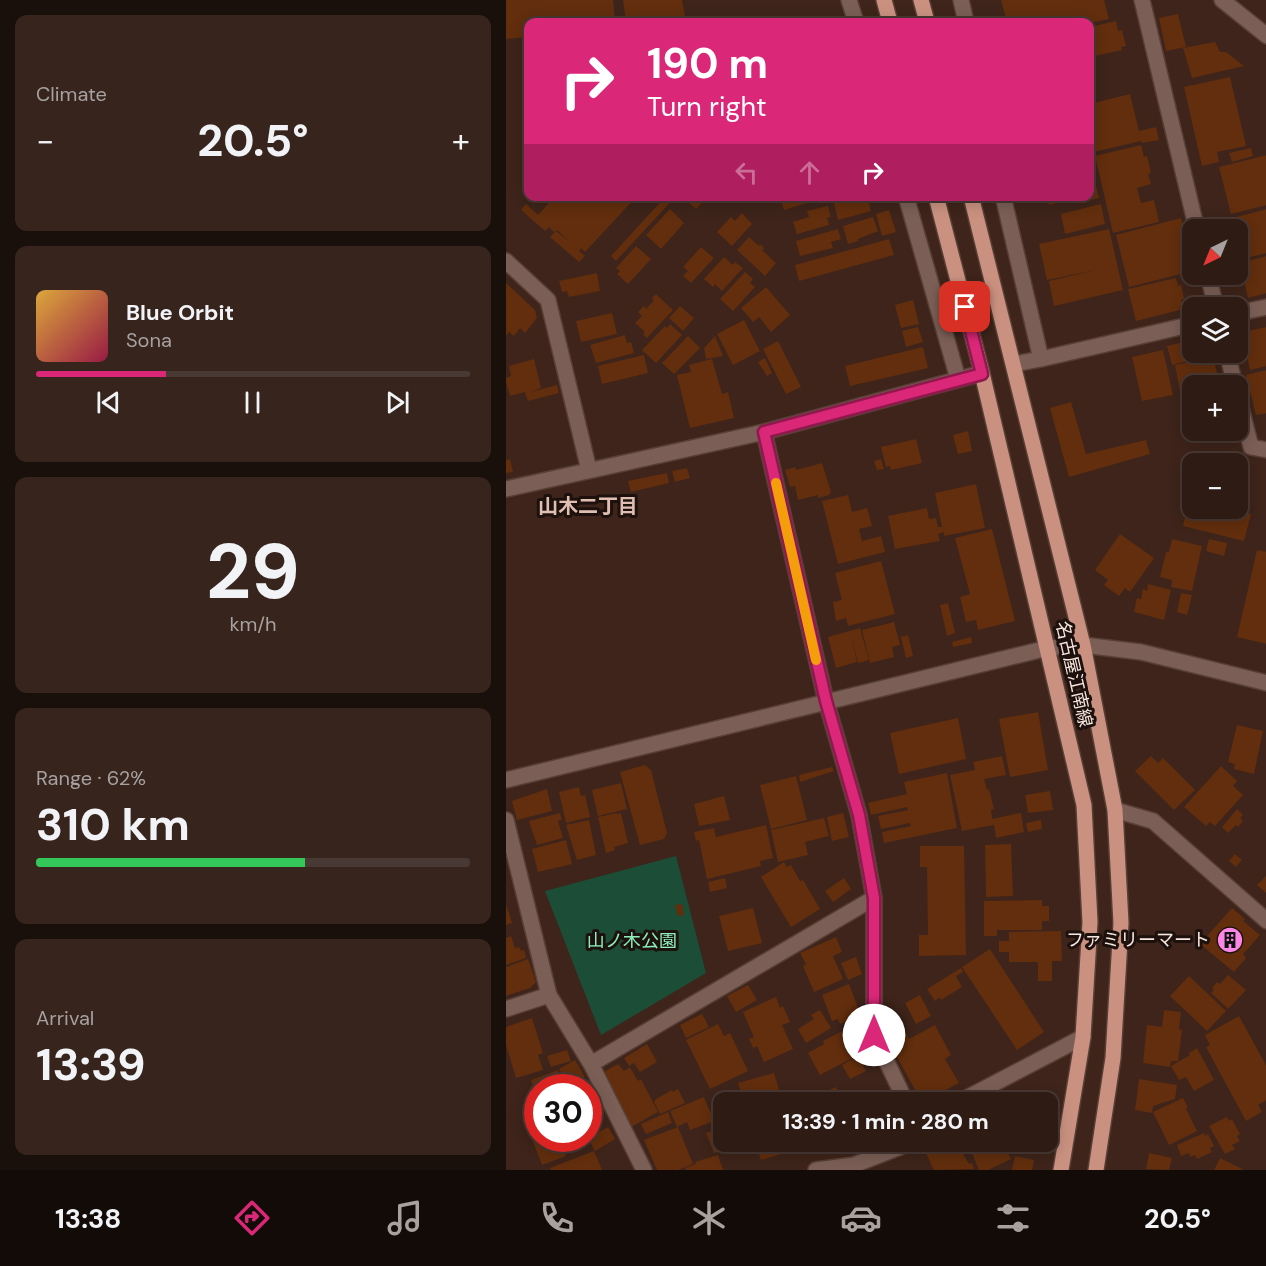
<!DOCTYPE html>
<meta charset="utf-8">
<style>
:root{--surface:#2e1b14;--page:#36241d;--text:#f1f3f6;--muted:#a7a1a0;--line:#493934;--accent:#db2777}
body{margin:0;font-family:"DM Sans","Noto Sans JP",sans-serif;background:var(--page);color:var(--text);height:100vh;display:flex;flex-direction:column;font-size:22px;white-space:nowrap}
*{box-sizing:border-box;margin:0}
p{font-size:20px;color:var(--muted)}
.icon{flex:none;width:33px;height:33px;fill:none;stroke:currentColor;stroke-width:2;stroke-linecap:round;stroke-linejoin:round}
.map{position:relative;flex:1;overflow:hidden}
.side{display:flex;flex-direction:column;gap:15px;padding:15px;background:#190f0b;width:506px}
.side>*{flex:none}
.hud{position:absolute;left:18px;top:18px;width:570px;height:183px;border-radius:12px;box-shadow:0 3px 15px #0003,0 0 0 2px var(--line);background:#db2777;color:#fff;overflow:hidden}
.needle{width:39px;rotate:223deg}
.fabs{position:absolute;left:676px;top:219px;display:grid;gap:12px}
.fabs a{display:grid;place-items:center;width:66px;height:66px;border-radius:12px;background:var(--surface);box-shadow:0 3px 15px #0003,0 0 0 2px var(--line);font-size:30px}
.speed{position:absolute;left:18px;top:1074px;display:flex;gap:12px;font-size:30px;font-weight:700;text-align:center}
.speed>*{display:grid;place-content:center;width:78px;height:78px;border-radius:50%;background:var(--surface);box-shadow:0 3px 15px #0003,0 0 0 2px var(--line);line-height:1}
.speed .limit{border:9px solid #d22;background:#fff;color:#111}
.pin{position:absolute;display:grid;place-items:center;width:51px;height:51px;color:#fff;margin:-26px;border-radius:12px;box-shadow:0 3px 9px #0006}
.me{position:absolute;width:66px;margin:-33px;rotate:0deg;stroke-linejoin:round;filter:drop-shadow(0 0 4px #0008)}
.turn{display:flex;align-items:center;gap:21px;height:126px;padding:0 24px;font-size:27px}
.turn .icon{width:78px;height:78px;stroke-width:2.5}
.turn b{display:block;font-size:42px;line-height:51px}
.lanes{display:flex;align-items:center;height:57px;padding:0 24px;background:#0003;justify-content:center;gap:30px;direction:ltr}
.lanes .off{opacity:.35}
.big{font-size:45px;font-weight:700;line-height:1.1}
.side .widget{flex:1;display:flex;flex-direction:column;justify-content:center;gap:9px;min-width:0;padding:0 21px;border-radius:12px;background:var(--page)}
.side .dial{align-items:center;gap:0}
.dial b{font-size:78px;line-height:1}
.song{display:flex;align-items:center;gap:18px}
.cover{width:72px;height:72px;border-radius:9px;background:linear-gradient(135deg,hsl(40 70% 55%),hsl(340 70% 35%))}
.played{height:6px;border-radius:3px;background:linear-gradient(90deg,var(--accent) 30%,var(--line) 30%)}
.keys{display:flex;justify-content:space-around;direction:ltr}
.heat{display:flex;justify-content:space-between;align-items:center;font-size:33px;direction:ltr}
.charge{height:9px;border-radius:4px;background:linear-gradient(90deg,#34c759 62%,var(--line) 0)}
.trip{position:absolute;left:207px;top:1092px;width:345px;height:60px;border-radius:12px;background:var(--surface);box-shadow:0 3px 15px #0003,0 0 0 2px var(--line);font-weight:700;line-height:60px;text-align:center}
.dock{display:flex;height:96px;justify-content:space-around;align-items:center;background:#120b08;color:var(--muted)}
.dock .icon{width:42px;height:42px}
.dock .selected{color:var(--accent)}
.dock b{font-size:27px;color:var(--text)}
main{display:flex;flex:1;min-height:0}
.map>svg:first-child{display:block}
.green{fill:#1c4d36}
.building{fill:#622e0d}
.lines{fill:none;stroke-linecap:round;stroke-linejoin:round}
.minor-casing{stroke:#583f36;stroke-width:18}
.tertiary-casing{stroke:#583f36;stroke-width:18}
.primary-casing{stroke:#583f36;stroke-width:18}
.minor{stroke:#7b5f56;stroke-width:15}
.tertiary{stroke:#7b5f56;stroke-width:15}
.primary{stroke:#ca9180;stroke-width:15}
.route-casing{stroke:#8e194d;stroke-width:15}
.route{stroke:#db2777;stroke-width:10}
.slow{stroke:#f59e0b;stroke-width:10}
.labels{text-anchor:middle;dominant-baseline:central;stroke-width:6;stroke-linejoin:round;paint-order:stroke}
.street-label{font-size:18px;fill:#f7e5df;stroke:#1c110c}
.poi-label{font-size:18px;fill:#f7e5df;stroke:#1c110c;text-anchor:end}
.park-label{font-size:18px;fill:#8ceebc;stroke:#1c110c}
.neighbourhood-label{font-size:20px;font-weight:bold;fill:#e1beb2;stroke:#1c110c}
</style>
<main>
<section class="side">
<div class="widget"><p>Climate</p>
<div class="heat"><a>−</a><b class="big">20.5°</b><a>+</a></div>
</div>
<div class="widget">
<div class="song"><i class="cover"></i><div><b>Blue Orbit</b><p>Sona</p></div></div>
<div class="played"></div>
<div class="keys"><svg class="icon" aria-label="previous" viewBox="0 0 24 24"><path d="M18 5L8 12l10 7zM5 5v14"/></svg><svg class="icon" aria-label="pause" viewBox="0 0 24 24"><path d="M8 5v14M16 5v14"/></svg><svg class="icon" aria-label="next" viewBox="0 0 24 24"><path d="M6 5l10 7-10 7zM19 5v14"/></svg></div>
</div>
<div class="widget dial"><b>29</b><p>km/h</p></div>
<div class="widget"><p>Range · 62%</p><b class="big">310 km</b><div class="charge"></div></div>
<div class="widget"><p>Arrival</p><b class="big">13:39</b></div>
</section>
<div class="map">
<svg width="761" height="1170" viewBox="0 0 761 1170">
<rect width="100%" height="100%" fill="#3e241a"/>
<!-- green -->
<path class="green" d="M170 856 200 973 95 1035 39 891Z"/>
<!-- building -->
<path class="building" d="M0 0H107L109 22H22V37L0 39Z
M117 0H176L180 22H120Z
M495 0H598L603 19 584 23 501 22Z
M672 14 680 47 660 51 653 18Z
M610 21 612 31 616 30 620 46 615 47 616 50 584 57V27Z
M709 42 714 52H720L738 66 686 78 677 48Z
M724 77 740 146 711 152 713 162 696 166 678 87Z
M624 94 633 131 650 127 653 140 636 143 635 141 588 152 584 133V104Z
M635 145 638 157 641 156 645 173 642 174 645 184 631 188 635 203 648 200 653 222 607 233 589 156Z
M745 148 747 156 726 162 723 153Z
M761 155V205L725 214 713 167Z
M584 161 593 198 573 203 572 197 543 205 541 196H584Z
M49 196H131L79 252 75 248 73 251 79 256 73 262 44 237 50 231 64 242 51 230 48 232 43 227 39 231 15 210 20 204 32 215Z
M160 196H170L110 261 105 256Z
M176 196H202L190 209Z
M306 196 307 201 278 210 274 197Z
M335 196H361L365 211 332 220 327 199Z
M595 204 599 224 559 234 555 214Z
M322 206 325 217 321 218 323 225 291 234 287 222 303 217 301 211Z
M164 209 178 223 155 249 140 235Z
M761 209V253L732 260V230H726L723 219Z
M383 210 390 232 376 236 370 214Z
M236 213 246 224 226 246 211 232 225 217 229 221Z
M367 217 372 231 352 239V241L342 244 337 226Z
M675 218 687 271 623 287 610 235Z
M332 229 335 239 325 242 327 248 294 256 290 241Z
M603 229 617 290 548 306 543 281 590 270 541 280 533 244Z
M243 237 253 246 254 244 258 248 256 250 270 263 259 276 231 250Z
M383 239 388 255 293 281 289 265Z
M130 246 145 259 122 284 111 274 114 271 110 268Z
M195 247 208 258 185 283 177 276 182 271 177 267Z
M761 256V293L742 298 734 263Z
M218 257 227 265 229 262 237 268 216 291 209 284 207 287 198 279Z
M239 272 247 279 244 283 249 287 227 311 214 299Z
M91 273 94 291 63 297 61 291 56 292 53 281Z
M670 278 672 286 675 285 678 299 675 300 678 309 630 321 622 289Z
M0 283 29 310 31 318 19 333 14 328 8 336 3 332 0 336Z
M260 287 284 315 265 332 253 317 247 322 235 308Z
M150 294 167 310 141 338 137 334 139 332 129 323 136 316 132 312 138 306 140 309 148 300 146 298Z
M407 300 413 324 395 328 389 305Z
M174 306 188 318 177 331 163 318Z
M106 313 111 334 75 342 70 321Z
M238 320 254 351 227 365 211 334Z
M164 324 176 335 150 363 136 350 159 326 161 328Z
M412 327 417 342 400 347 396 331Z
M761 327V366L744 370 736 332Z
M119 335 121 343 125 342 128 353 90 363 84 345Z
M182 336 194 348 168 374 156 363Z
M209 336 217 356 200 359 198 348Z
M272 341 295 387 280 394 257 349Z
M677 342 682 361 666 365 661 346Z
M687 342V352H705L714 383 687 386V389L674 391 669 365 684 362 679 344Z
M417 347 422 368 344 386 339 366Z
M657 350 667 395 636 401 626 357Z
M138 355 142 373 96 384 92 366Z
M259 358 266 373 261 376 252 362Z
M28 359 35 388 25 392 51 385 53 393 22 401 19 392 4 396 0 382V378L5 376 3 366Z
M206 359 216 394 222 392 228 418 184 428 171 375 185 372 183 365Z
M761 370V413L750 415 740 375Z
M565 402 580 454 640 440 644 454 563 477 544 408Z
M462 431 466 451 452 454 447 435Z
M410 439 416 463 385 470 384 466 380 467 375 447Z
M4 459 7 472 0 473V460Z
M375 459 378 469 371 470 368 461Z
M316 463 325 492 323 495 312 498V495L292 500 289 486 284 487 279 470 289 467 290 470Z
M181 468 184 478 169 482 166 471Z
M161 473 163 483 125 492 122 481Z
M470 484 479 528 438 536V532L432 534 434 541 389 549 382 516 421 508 423 519 430 518 432 527H436L429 493Z
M342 495 346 512 361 508 366 526 353 529 356 541 375 536 379 552 332 564 316 501Z
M684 499 687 500V508H723L745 514 738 541 677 526Z
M486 529 509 621 472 630 470 620 460 622 454 597 464 594 449 538Z
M614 534 648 558 624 592 619 588 613 596 598 585 602 580 589 570Z
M666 539 696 546 686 591 665 587 666 580 654 577 660 552H663Z
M703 539 721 543 718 556 700 551Z
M751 550 761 552V644L731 637Z
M375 561 389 614 342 626 340 618 330 621 327 602 336 600 329 573Z
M642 584 665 590 658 620 628 612 631 598 635 599 637 589 641 591Z
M675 593 686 595 681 615 671 612Z
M442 603 449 633 441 636 434 605Z
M388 622 394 645 386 647 388 657 364 663 356 630Z
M354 628 363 660 352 663 346 639 351 662 330 668 322 637Z
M402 635 407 656 400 658 395 637Z
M465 637 466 643 447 647 446 642Z
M532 712 542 770 504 777 493 719Z
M452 718 460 759 393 774 384 733Z
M731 725 757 731 748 774 728 769 729 764 722 762Z
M496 756 500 775 478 779 481 790 483 789 488 809 485 810 486 819 515 813 518 832 490 838 488 825 456 831 444 775 469 770 467 762Z
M645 756 652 763 657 758 689 790 668 810 629 771Z
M139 765 145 770 161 833 158 839 134 845 114 772Z
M715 766 731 781 727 786 737 795 709 826 704 822 700 826 678 807Z
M326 767 328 771 294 782 293 775Z
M441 773 451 828 378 843 376 832 405 826 404 823 375 829 372 816 402 810 401 807 365 815 362 803 401 794 398 782Z
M290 776 301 820 265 829 254 785Z
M115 783 121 809 92 816 86 790Z
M73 787 75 796 79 795 84 817 60 823 53 792Z
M41 789 46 811 11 820 6 801Z
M544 791 547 810 522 813 519 795Z
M218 796 224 820 193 826 188 804Z
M731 809 737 815 734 818 737 821 732 827 730 825 722 833 716 827Z
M54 813 56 820 52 821 57 838 31 845 23 821Z
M111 813V814L115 813 122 843 108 847 109 850 100 853 92 817Z
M337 813 343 837 326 841 321 817Z
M318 818 323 836 299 842 302 855 272 862 265 830Z
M83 820 90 855 71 860 60 825Z
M535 820 536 829 522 832 520 823Z
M260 825 267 858 254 861 255 866 201 879 193 840 190 841 188 832 208 828 210 837Z
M60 840 66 864 32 872 26 849Z
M505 844 507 896 480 897 479 845Z
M414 846H458L460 955 413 956V935H422L421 867H414Z
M729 854 736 860 730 867 723 861Z
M278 862 281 867 285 865 294 881 297 880 314 909 285 927 255 877Z
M761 875V894L751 885Z
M219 878 221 888 204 892 202 882Z
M338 878 345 889 327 902 319 891Z
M536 900V906H543V921H536V930H491V936H478V901Z
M0 904 6 923 0 925Z
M176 904 178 915 172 916 169 905Z
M247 908 256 943 222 951 213 916Z
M726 908 739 919 737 921 754 935 737 954 740 958 728 972 694 944Z
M555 931 556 961H546V981H532V962H503V952H493V941H503V932Z
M5 936 9 948 13 947 15 951 18 950 20 958 0 965V938Z
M330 937 336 952 327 956 337 979 308 992 297 966 300 964 294 953Z
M484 949 538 1032 511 1050 456 967Z
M350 957 356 974 342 980 335 963Z
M22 959 30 982 24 988 0 996V967Z
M455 968 457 972 450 976 456 987 435 1000 434 997 429 1001 421 989Z
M722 975 740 990 722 1009 705 993 708 990 706 988 711 982 714 984Z
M683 976 720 1011 701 1031 664 996Z
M343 984 355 1016 334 1024 332 1019 326 1021 316 995Z
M242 985 251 1000 230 1012 221 996Z
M414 995 425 1016 410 1024 399 1003Z
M270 997 274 1008 277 1006 284 1022 276 1025 287 1049 258 1062 251 1046 247 1048 243 1039 248 1037 237 1012Z
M314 1010 325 1028 300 1043 292 1029 308 1019 305 1015Z
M658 1010 675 1012 673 1029 676 1030 672 1061H665L664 1067 637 1063 641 1025 656 1027Z
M196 1014 203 1027 180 1038 174 1025Z
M733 1016 761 1067V1100L752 1105 756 1112 740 1121 700 1047 704 1045 699 1035Z
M26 1018 37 1053 32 1055 37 1070 10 1078 0 1045V1027Z
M212 1024 218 1036 224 1033 242 1071 204 1089 180 1040Z
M429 1025 445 1055 439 1059 453 1083 419 1101 413 1097 380 1037 397 1027 403 1039Z
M342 1028 356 1053 314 1075 302 1053 318 1044 317 1041Z
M141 1044 151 1062 134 1072 128 1063 123 1066 118 1058Z
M691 1048 708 1080 688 1091 680 1077 673 1080 665 1066 684 1055 683 1053Z
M61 1050 65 1061 45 1067 41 1056Z
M352 1056 360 1071 344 1079 336 1065Z
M69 1060 79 1077 63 1086 53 1069Z
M112 1064 118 1071 124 1067 132 1081 135 1079 152 1112 125 1127 98 1079 102 1077 98 1072Z
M52 1070 59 1088H32V1098L30 1094 27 1095 24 1087 27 1086 25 1080Z
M268 1073 277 1102H238L232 1083Z
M633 1079 671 1085 669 1099 647 1106 646 1113 629 1110Z
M330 1087 336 1102H293Z
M172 1089 179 1103 154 1114 148 1102 150 1099 166 1090 167 1092Z
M198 1097 208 1121 184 1130 181 1122 171 1127 164 1111Z
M677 1098 682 1108 680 1109 691 1131 663 1145 647 1112Z
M162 1112 166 1123 140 1134 135 1124Z
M32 1113V1138H54L60 1156 36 1165 18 1118Z
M721 1117 723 1121 726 1119 734 1134 731 1136 734 1141 726 1145 729 1149 719 1154 703 1126Z
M102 1127 109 1139 89 1151 82 1138Z
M172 1127 187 1164 172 1170H151L138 1140Z
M211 1129 219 1149 208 1153 200 1133Z
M698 1133 699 1136 702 1134 708 1146 704 1148 706 1152 691 1159 689 1155 684 1157 683 1153 675 1156 671 1145Z
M249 1142H288L291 1149 255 1160Z
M307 1142H344L312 1154Z
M356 1142H387L363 1155Z
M429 1142H455L461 1152 457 1154 463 1164 466 1163 468 1169 428 1170 417 1147Z
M491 1142H497L505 1159 482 1170H473L466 1153Z
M88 1151 96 1170H45L44 1168Z
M643 1153 666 1158 663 1170 640 1169Z
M212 1155 217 1170H180L179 1168 190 1164 189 1162Z
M509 1156 528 1160 526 1170H506Z
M714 1158 738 1170H708Z"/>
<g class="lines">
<!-- minor casing -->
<g class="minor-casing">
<path id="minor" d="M343 0 350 22
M455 0 460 22
M636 0 691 230
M716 0 761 36
M400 196 452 379
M497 196 535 359
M0 261 42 300 83 470
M702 274 710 308
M732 313 761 307
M721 352 729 386
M508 364 535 359 687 324
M732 396 745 447 761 450
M258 432 320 701 353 815 368 898V1035L400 1102
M0 489 258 432 476 373
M609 810 647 821 761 921
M0 820 43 995 85 1064 138 1170
M0 1009 43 995
M85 1064 368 898
M453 1102 577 1037
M310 1170 348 1165 394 1147 398 1142"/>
</g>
<!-- tertiary casing -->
<g class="tertiary-casing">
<path id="tertiary" d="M0 780 542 648 577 645 635 652 761 683"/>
</g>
<!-- primary casing -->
<g class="primary-casing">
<path id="primary" d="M378 0 384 22
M415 0 421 22
M430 196 476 373 578 805 584 922 577 1037 555 1170
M465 196 577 645 609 810 615 923 607 1058 590 1170"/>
</g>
<!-- minor -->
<use href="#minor" class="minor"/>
<!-- tertiary -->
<use href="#tertiary" class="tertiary"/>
<!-- primary -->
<use href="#primary" class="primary"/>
</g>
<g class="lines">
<!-- route casing -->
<g class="route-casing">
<path id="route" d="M368 1035V898L353 815 320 701 258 432 476 374 459 307"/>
</g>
<!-- route -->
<use href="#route" class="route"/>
<!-- slow -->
<path class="slow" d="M270 483 310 660"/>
</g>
<!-- icons -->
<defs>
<g id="building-disc" transform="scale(1.35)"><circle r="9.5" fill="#fb86e5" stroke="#1c110c"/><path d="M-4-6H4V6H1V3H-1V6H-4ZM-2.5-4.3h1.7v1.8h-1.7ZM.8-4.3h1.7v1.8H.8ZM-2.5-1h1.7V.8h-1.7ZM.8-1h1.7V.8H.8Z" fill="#111"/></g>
</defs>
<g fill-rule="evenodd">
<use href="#building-disc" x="724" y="940"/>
</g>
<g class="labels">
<!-- street labels -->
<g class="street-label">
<text transform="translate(568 674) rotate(77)">名古屋江南線</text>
</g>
<!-- poi labels -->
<g class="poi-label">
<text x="704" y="940">ファミリーマート</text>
</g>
<!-- park labels -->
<g class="park-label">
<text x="126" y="941">山ノ木公園</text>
</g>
<!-- neighbourhood labels -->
<g class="neighbourhood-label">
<text x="82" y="506">山木二丁目</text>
</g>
</g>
</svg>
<div class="fabs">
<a><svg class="needle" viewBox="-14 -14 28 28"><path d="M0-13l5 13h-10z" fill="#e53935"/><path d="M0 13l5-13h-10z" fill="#a7a1a0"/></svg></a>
<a><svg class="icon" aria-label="layers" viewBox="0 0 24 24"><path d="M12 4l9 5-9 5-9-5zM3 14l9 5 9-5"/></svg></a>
<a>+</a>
<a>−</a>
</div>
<div class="speed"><div class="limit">30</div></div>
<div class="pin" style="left:459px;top:307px;background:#d93025"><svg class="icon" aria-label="arrive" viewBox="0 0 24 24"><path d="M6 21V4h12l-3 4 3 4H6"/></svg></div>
<svg class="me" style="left:368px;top:1035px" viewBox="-20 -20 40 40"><circle r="19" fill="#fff"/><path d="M0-13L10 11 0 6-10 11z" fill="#db2777"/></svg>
<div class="trip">13:39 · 1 min · 280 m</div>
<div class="hud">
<div class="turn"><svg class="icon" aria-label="right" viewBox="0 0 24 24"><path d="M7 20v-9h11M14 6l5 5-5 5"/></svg><div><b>190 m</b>Turn right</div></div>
<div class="lanes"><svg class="icon off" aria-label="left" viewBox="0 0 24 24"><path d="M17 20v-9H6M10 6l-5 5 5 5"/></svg><svg class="icon off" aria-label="ahead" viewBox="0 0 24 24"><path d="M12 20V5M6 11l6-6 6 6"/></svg><svg class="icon" aria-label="right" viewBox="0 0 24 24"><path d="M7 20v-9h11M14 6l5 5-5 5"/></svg></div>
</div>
</div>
</main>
<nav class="dock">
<b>13:38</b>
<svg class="icon selected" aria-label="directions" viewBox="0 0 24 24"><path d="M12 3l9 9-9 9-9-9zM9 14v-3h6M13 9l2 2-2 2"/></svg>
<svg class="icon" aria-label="music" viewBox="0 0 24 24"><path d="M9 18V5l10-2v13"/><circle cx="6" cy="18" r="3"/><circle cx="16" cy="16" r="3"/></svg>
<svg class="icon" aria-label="phone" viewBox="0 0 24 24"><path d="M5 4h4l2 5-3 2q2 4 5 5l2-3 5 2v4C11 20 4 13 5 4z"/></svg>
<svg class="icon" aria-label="climate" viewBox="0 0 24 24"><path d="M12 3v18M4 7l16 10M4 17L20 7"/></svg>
<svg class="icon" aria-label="car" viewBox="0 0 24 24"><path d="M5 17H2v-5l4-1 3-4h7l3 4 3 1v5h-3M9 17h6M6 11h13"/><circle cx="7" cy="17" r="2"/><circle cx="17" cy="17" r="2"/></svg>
<svg class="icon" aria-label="filters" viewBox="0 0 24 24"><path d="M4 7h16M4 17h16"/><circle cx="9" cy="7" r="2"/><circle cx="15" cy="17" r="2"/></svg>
<b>20.5°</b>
</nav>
